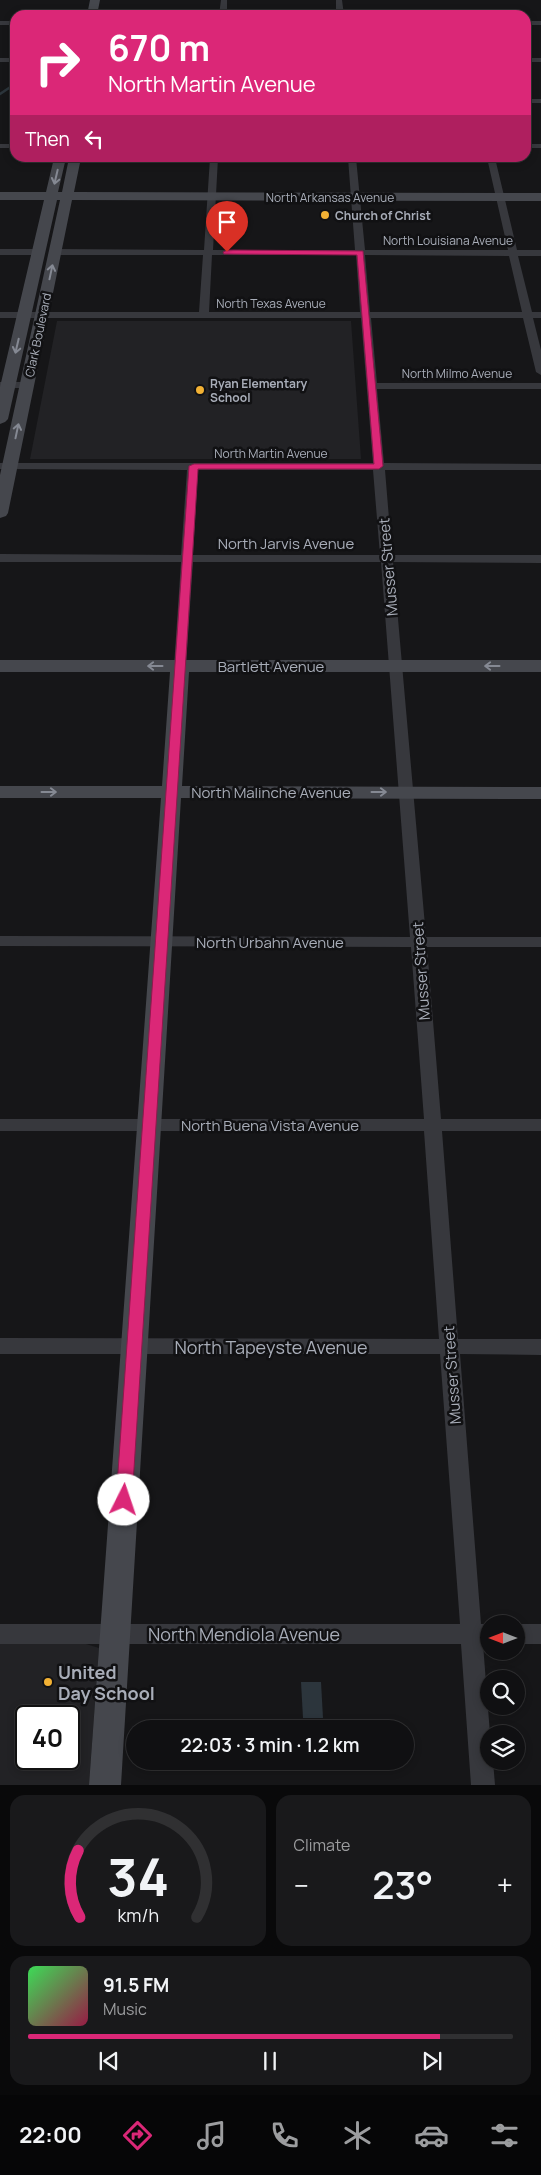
<!DOCTYPE html>
<meta charset="utf-8">
<style>
:root{--surface:#101012;--page:#19191b;--text:#f1f3f6;--muted:#9c9d9f;--line:#303032;--accent:#db2777}
body{margin:0;font-family:Manrope,sans-serif;background:var(--page);color:var(--text);height:100vh;display:flex;flex-direction:column;font-size:19px;white-space:nowrap}
*{box-sizing:border-box;margin:0}
p{font-size:16px;color:var(--muted)}
.icon{flex:none;width:28px;height:28px;fill:none;stroke:currentColor;stroke-width:2;stroke-linecap:round;stroke-linejoin:round}
.map{position:relative;height:1785px;overflow:hidden}
.drawer{display:flex;flex-direction:column;gap:10px;padding:10px;background:#09090a;flex:1}
.drawer>*{flex:none}
.hud{position:absolute;left:10px;top:10px;width:521px;height:152px;border-radius:15px;box-shadow:0 2px 8px #0003,0 0 0 1px var(--line);background:#db2777;color:#fff;overflow:hidden}
.needle{width:32px;rotate:270deg}
.controls{position:absolute;left:480px;top:1615px;display:grid;gap:10px}
.controls a{display:grid;place-items:center;width:45px;height:45px;border-radius:50%;background:var(--surface);box-shadow:0 2px 8px #0003,0 0 0 1px var(--line);font-size:25px}
.speed{position:absolute;left:15px;top:1705px;display:flex;gap:10px;font-size:25px;font-weight:700;text-align:center}
.speed>*{display:grid;place-content:center;width:65px;height:65px;border-radius:50%;background:var(--surface);box-shadow:0 2px 8px #0003,0 0 0 1px var(--line);line-height:1}
.speed .limit{border:2px solid #111;border-radius:8px;background:#fff;color:#111}
.pin{position:absolute;display:grid;place-items:center;width:42px;height:42px;color:#fff;margin:-51px -21px;border-radius:50% 50% 50% 0;rotate:-45deg;box-shadow:0 0 5px #0007}
.pin .icon{rotate:45deg}
.me{position:absolute;width:55px;margin:-28px;rotate:4deg;stroke-linejoin:round;filter:drop-shadow(0 0 4px #0008)}
.turn{display:flex;align-items:center;gap:18px;height:105px;padding:0 15px;font-size:22px}
.turn .icon{width:65px;height:65px;stroke-width:2.5}
.turn b{display:block;font-size:35px;line-height:42px}
.then{display:flex;align-items:center;height:48px;padding:0 15px;background:#0003;gap:10px;font-size:19px}
.big{font-size:38px;font-weight:600;line-height:1.1}
.drawer .tile{flex:1;display:flex;flex-direction:column;justify-content:center;gap:8px;min-width:0;padding:0 18px;border-radius:15px;background:var(--page)}
.drawer .dial{align-items:center;gap:0}
.dial svg{height:130px;overflow:visible;fill:none;stroke:var(--line);stroke-width:7;stroke-linecap:round;text-anchor:middle}
.dial text{fill:var(--text);stroke:none}
.song{display:flex;align-items:center;gap:15px}
.cover{width:60px;height:60px;border-radius:8px;background:linear-gradient(135deg,hsl(130 70% 55%),hsl(340 70% 35%))}
.played{height:5px;border-radius:2px;background:linear-gradient(90deg,var(--accent) 85%,var(--line) 85%)}
.keys{display:flex;justify-content:space-around;direction:ltr}
.heat{display:flex;justify-content:space-between;align-items:center;font-size:28px;direction:ltr}
.drawer .tiles{flex:1;display:grid;gap:10px;grid-template-columns:1fr 1fr}
.tile:last-child{grid-column:span 2}
.trip{position:absolute;left:126px;top:1720px;width:288px;height:50px;border-radius:25px;background:var(--surface);box-shadow:0 2px 8px #0003,0 0 0 1px var(--line);font-weight:600;line-height:50px;text-align:center}
.tabs{display:flex;height:80px;justify-content:space-around;align-items:center;background:#060607;color:var(--muted)}
.tabs .icon{width:35px;height:35px}
.tabs .active{color:var(--accent)}
.tabs b{font-size:22px;color:var(--text)}
.map>svg:first-child{display:block}
.built{fill:#222225;fill-rule:evenodd}
.water{fill:#2c353c}
.lines{fill:none;stroke-linecap:round;stroke-linejoin:round}
.stream{stroke:#2c353c;stroke-width:2.5}
.street{fill:#37383d;fill-rule:evenodd}
.secondary{fill:#45474d;fill-rule:evenodd}
.oneway{stroke:#858993}
.route{fill:#db2777;stroke:#8e194d}
.poi-dot{fill:#f2b134;stroke:#111113;stroke-width:2}
.labels{text-anchor:middle;dominant-baseline:central;stroke-width:5;stroke-linejoin:round;paint-order:stroke}
.far-street-label{font-size:12px;fill:#a8adb8;stroke:#111113}
.far-poi-label{font-size:12px;font-weight:bold;fill:#a8adb8;stroke:#111113;text-anchor:start}
.street-label{font-size:15px;fill:#a8adb8;stroke:#111113}
.near-street-label{font-size:18px;fill:#a8adb8;stroke:#111113}
.near-poi-label{font-size:18px;font-weight:bold;fill:#a8adb8;stroke:#111113;text-anchor:start}
</style>
<div class="map">
<svg width="541" height="1785" viewBox="0 0 541 1785">
<rect width="100%" height="100%" fill="#161618"/>
<!-- built -->
<path class="built" d="M57 321H351L361 459H30Z
M0 1643 86 1644 99 1648 89 1785H0ZM26 1716H69V1759H26Z"/>
<!-- water -->
<path class="water" d="M301 1682H321L323 1718H303Z"/>
<g class="lines">
<!-- stream -->
<path class="stream" d="M0 94 15 84"/>
<!-- street -->
<path class="street" d="M221 0H227V15H219Z
M336 0H342L344 15H336Z
M0 21H15V25H0Z
M526 21H541V25H526Z
M0 58H15V62H0Z
M526 58H541V62H526Z
M526 99H541V103H526Z
M0 144H15V148H0Z
M526 144H541V148H526Z
M210 158H218L213 250H355L348 158H356L365 250H508L487 158H495L517 250H541V256H518L532 312H541V318H533L541 350V375L536 372 523 318H371L377 383H541V389H377L384 463 541 464V470H385L392 555H541V563L393 562 426 937H541V947H427L441 1119H541V1131H442L458 1339H541V1355L460 1354 481 1624H489V1644H483L490 1734H489V1761H493L495 1785H471L461 1644H0V1624H460L440 1354H0V1338L439 1339 424 1131H0V1119H424L411 947 0 946V936L410 937 381 562H193L186 666 180 670 174 666 181 562H0V554L181 555 187 470 0 469V463H373L361 318H0V312H199L203 255H55L50 252 55 249 204 250ZM212 255H356L360 312H209ZM365 255 509 256 522 312H370ZM198 470H373L380 555H193Z
M0 249H38L43 252 38 255H0Z
M0 382H27L32 385 27 388H0Z
M516 1624H541V1644H516Z"/>
<!-- secondary -->
<path class="secondary" d="M90 0H100L97 15H87Z
M54 158H66L58 192H62L69 158H81L74 192 541 193V201L72 200 8 513 6 516 0 518V475L60 200H57L8 419 5 422 0 424V387L44 200H0V192H46Z
M0 660H541V672H189L182 786 541 787V799L181 798 121 1785H89L161 798H0V786H162L170 672H0Z"/>
</g>
<!-- one-way arrows -->
<defs><path id="oneway-shaft" d="M-6 0H5M1.5-3L5.5 0L1.5 3" fill="none" stroke-width="1.6" stroke-linecap="round" stroke-linejoin="round" transform="scale(1.25)"/></defs>
<g class="oneway">
<use href="#oneway-shaft" transform="translate(56 177) rotate(103)"/>
<use href="#oneway-shaft" transform="translate(51 272) rotate(-78)"/>
<use href="#oneway-shaft" transform="translate(17 346) rotate(103)"/>
<use href="#oneway-shaft" transform="translate(17 431) rotate(-78)"/>
<use href="#oneway-shaft" transform="translate(155 666) rotate(180)"/>
<use href="#oneway-shaft" transform="translate(492 666) rotate(-180)"/>
<use href="#oneway-shaft" transform="translate(49 792)"/>
<use href="#oneway-shaft" transform="translate(379 792)"/>
</g>
<!-- route -->
<path class="route" d="M227 250 363 251 383 466 379 469H198L132 1500 130 1505 124 1507 119 1505 116 1500 189 466 194 464H374L357 255 224 254 223 252Z"/>
<!-- markers -->
<g class="poi-dot">
<circle cx="325" cy="215" r="5"/>
<circle cx="200" cy="390" r="5"/>
<circle cx="48" cy="1682" r="5"/>
</g>
<g class="labels">
<!-- far-street labels -->
<g class="far-street-label">
<text x="330" y="197">North Arkansas Avenue</text>
<text x="448" y="240">North Louisiana Avenue</text>
<text x="271" y="303">North Texas Avenue</text>
<text transform="translate(38 335) rotate(-78)">Clark Boulevard</text>
<text x="457" y="373">North Milmo Avenue</text>
<text x="271" y="453">North Martin Avenue</text>
</g>
<!-- far-poi labels -->
<g class="far-poi-label">
<text x="335" y="215">Church of Christ</text>
<text x="210" y="383">Ryan Elementary<tspan x="210" dy="14">School</tspan></text>
</g>
<!-- street labels -->
<g class="street-label">
<text x="286" y="543">North Jarvis Avenue</text>
<text transform="translate(388 567) rotate(-95)">Musser Street</text>
<text x="271" y="666">Bartlett Avenue</text>
<text x="271" y="792">North Malinche Avenue</text>
<text x="270" y="942">North Urbahn Avenue</text>
<text transform="translate(421 971) rotate(-94)">Musser Street</text>
<text x="270" y="1125">North Buena Vista Avenue</text>
<text transform="translate(452 1375) rotate(-94)">Musser Street</text>
</g>
<!-- near-street labels -->
<g class="near-street-label">
<text x="271" y="1347">North Tapeyste Avenue</text>
<text x="244" y="1634">North Mendiola Avenue</text>
</g>
<!-- near-poi labels -->
<g class="near-poi-label">
<text x="58" y="1672">United<tspan x="58" dy="21">Day School</tspan></text>
</g>
</g>
</svg>
<div class="controls">
<a><svg class="needle" viewBox="-14 -14 28 28"><path d="M0-13l5 13h-10z" fill="#e53935"/><path d="M0 13l5-13h-10z" fill="#9c9d9f"/></svg></a>
<a><svg class="icon" aria-label="search" viewBox="0 0 24 24"><circle cx="10" cy="10" r="6"/><path d="M15 15l6 6"/></svg></a>
<a><svg class="icon" aria-label="layers" viewBox="0 0 24 24"><path d="M12 4l9 5-9 5-9-5zM3 14l9 5 9-5"/></svg></a>
</div>
<div class="speed"><div class="limit">40</div></div>
<div class="pin" style="left:227px;top:252px;background:#d93025"><svg class="icon" aria-label="arrive" viewBox="0 0 24 24"><path d="M6 21V4h12l-3 4 3 4H6"/></svg></div>
<svg class="me" style="left:124px;top:1500px" viewBox="-20 -20 40 40"><circle r="19" fill="#fff"/><path d="M0-13L10 11 0 6-10 11z" fill="#db2777"/></svg>
<div class="trip">22:03 · 3 min · 1.2 km</div>
<div class="hud">
<div class="turn"><svg class="icon" aria-label="right" viewBox="0 0 24 24"><path d="M7 20v-9h11M14 6l5 5-5 5"/></svg><div><b>670 m</b>North Martin Avenue</div></div>
<div class="then">Then<svg class="icon" aria-label="left" viewBox="0 0 24 24"><path d="M17 20v-9H6M10 6l-5 5 5 5"/></svg></div>
</div>
</div>
<section class="drawer">
<div class="tiles">
<div class="tile dial"><svg viewBox="0 0 100 80">
<path d="M14 69A42 42 0 1 1 86 69"/>
<path d="M14 69A42 42 0 0 1 13 28" stroke="#db2777"/>
<text x="50" y="56" font-size="32" font-weight="700">34</text>
<text x="50" y="72" font-size="11">km/h</text>
</svg></div>
<div class="tile"><p>Climate</p>
<div class="heat"><a>−</a><b class="big">23°</b><a>+</a></div>
</div>
<div class="tile">
<div class="song"><i class="cover"></i><div><b>91.5 FM</b><p>Music</p></div></div>
<div class="played"></div>
<div class="keys"><svg class="icon" aria-label="previous" viewBox="0 0 24 24"><path d="M18 5L8 12l10 7zM5 5v14"/></svg><svg class="icon" aria-label="pause" viewBox="0 0 24 24"><path d="M8 5v14M16 5v14"/></svg><svg class="icon" aria-label="next" viewBox="0 0 24 24"><path d="M6 5l10 7-10 7zM19 5v14"/></svg></div>
</div>
</div>
</section>
<nav class="tabs">
<b>22:00</b>
<svg class="icon active" aria-label="directions" viewBox="0 0 24 24"><path d="M12 3l9 9-9 9-9-9zM9 14v-3h6M13 9l2 2-2 2"/></svg>
<svg class="icon" aria-label="music" viewBox="0 0 24 24"><path d="M9 18V5l10-2v13"/><circle cx="6" cy="18" r="3"/><circle cx="16" cy="16" r="3"/></svg>
<svg class="icon" aria-label="phone" viewBox="0 0 24 24"><path d="M5 4h4l2 5-3 2q2 4 5 5l2-3 5 2v4C11 20 4 13 5 4z"/></svg>
<svg class="icon" aria-label="climate" viewBox="0 0 24 24"><path d="M12 3v18M4 7l16 10M4 17L20 7"/></svg>
<svg class="icon" aria-label="car" viewBox="0 0 24 24"><path d="M5 17H2v-5l4-1 3-4h7l3 4 3 1v5h-3M9 17h6M6 11h13"/><circle cx="7" cy="17" r="2"/><circle cx="17" cy="17" r="2"/></svg>
<svg class="icon" aria-label="filters" viewBox="0 0 24 24"><path d="M4 7h16M4 17h16"/><circle cx="9" cy="7" r="2"/><circle cx="15" cy="17" r="2"/></svg>
</nav>
